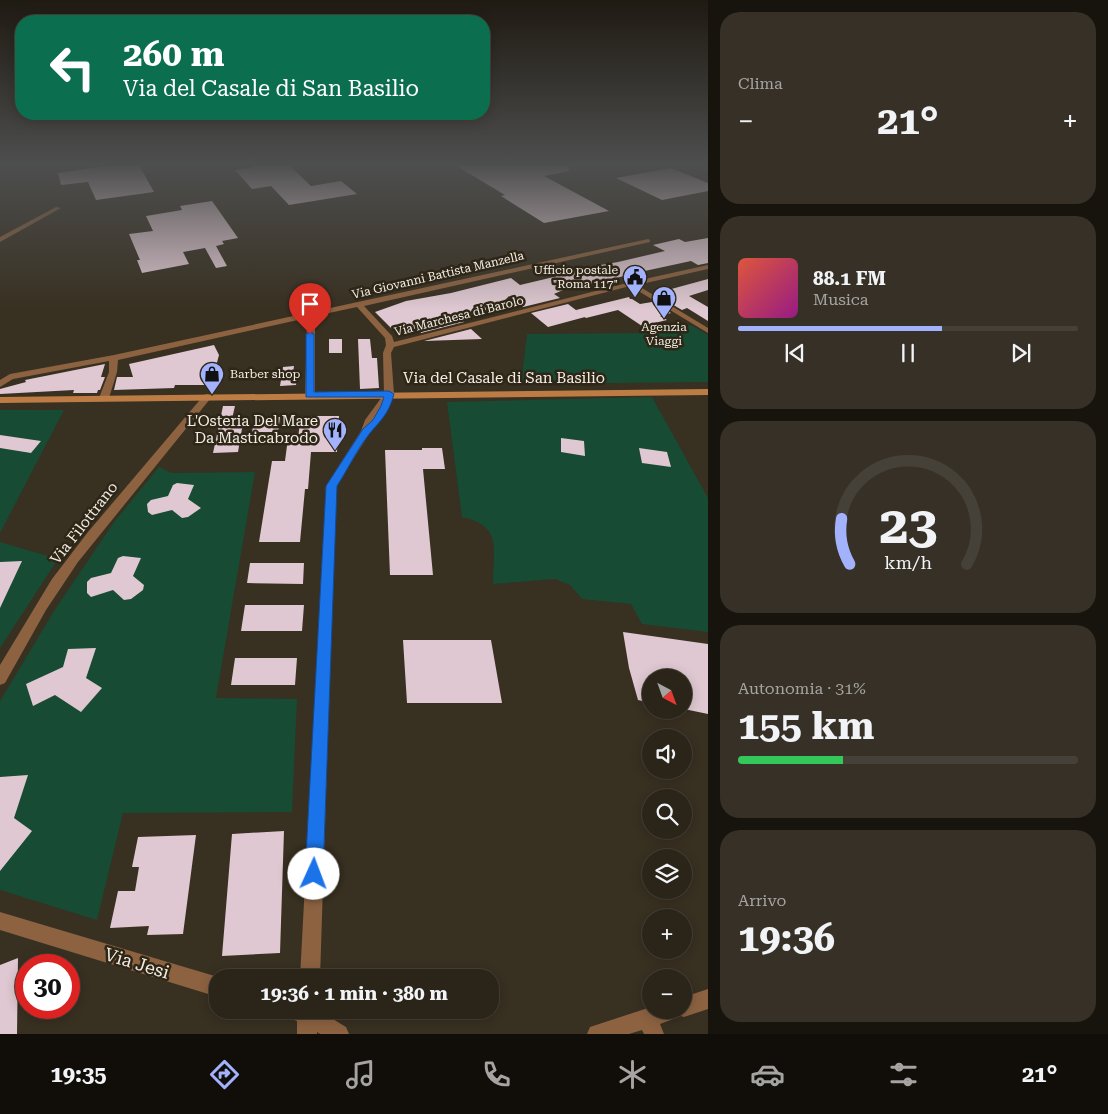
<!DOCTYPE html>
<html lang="it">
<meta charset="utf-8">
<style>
:root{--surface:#2a2419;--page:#363026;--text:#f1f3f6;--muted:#a5a4a2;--line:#464138;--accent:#a3b2fd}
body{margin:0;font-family:"Roboto Serif",serif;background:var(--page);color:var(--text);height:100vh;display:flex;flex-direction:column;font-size:19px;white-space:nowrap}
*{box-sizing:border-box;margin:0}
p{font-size:16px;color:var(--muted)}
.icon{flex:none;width:28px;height:28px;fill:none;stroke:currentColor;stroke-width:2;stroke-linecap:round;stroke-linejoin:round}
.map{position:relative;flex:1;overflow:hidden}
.side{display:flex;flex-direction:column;gap:12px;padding:12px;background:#17140e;width:400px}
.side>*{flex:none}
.banner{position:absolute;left:15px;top:15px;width:475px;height:105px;border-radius:20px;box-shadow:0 2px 12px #0003,0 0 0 1px var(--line);background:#0b6e4f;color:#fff;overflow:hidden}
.needle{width:32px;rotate:139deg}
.controls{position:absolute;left:642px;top:669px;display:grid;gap:10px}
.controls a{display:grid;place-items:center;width:50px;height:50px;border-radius:50%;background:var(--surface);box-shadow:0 2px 12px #0003,0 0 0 1px var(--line);font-size:25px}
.speed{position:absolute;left:15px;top:954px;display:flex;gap:10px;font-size:25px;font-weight:700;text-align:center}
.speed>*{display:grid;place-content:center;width:65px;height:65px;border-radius:50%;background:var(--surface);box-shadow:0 2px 12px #0003,0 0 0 1px var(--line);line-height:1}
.speed .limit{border:8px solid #d22;background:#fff;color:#111}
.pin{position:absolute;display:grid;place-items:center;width:42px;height:42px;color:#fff;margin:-51px -21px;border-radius:50% 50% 50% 0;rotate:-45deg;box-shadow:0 0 5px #0007}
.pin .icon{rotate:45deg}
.me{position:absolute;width:55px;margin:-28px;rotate:2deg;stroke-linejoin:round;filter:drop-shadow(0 0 4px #0008)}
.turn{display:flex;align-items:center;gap:18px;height:105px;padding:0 25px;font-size:22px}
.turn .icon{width:65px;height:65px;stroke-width:2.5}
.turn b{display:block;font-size:35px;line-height:42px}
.big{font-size:38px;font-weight:700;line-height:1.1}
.side .card{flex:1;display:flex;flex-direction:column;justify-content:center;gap:8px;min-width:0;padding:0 18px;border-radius:20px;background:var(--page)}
.side .dial{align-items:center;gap:0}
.dial svg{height:130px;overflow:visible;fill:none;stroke:var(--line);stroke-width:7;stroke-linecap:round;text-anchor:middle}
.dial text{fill:var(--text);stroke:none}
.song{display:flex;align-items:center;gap:15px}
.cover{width:60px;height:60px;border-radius:8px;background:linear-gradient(135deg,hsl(10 70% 55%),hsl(310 70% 35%))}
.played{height:5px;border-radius:2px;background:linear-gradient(90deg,var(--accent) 60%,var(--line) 60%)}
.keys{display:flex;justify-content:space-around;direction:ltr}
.heat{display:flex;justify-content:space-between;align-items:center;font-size:28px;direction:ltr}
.charge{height:8px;border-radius:4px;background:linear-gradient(90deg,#34c759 31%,var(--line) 0)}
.trip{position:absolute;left:209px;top:969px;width:290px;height:50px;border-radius:20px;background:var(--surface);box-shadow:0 2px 12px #0003,0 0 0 1px var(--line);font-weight:700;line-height:50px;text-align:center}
.tabs{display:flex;height:80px;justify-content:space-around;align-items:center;background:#110e0a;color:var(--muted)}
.tabs .icon{width:35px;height:35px}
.tabs .active{color:var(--accent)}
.tabs b{font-size:22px;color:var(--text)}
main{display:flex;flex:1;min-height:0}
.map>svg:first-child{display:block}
.green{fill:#174b33}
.building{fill:#dfc8d1}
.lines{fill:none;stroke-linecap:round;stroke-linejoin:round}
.street{fill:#8c6241;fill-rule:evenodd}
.secondary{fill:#be7c45;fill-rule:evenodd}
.route{fill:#1a73e8;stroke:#114b97}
.labels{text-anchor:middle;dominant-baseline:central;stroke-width:5;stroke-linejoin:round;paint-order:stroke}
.far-poi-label{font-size:12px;fill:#f3ede4;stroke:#2e2617;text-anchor:end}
.far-street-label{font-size:12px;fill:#f3ede4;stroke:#2e2617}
.street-label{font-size:15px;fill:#f3ede4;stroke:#2e2617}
.poi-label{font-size:15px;fill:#f3ede4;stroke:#2e2617;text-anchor:end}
.near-street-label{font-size:18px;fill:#f3ede4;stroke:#2e2617}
</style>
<main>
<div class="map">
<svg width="708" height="1034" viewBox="0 0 708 1034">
<rect width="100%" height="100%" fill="#383021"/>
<!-- green -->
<path class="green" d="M691 325 708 335V382L521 384 527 334 651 333Z
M652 397 708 498V632L642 624 631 604 582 599 570 585 555 579 493 584C493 549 503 526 462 517L447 402Z
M0 410H64L0 533Z
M159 467 172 473 255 472 216 698 297 699 292 812 123 813 97 920 0 890V701L54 611 114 522Z
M0 542 58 559 0 648Z"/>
<!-- building -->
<path class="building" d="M112 165H139L154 192 96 200 88 182 61 185 58 173Z
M252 165H289L311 186 341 181 357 194 289 205 271 186 252 189 235 170 254 167Z
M455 165H568L569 171 544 176 609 211 544 223 501 196 505 195Z
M671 168 708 183V191L662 200 616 178Z
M212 201 238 238 222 241 224 244 216 246 227 266 216 268 205 248 183 252 189 264 142 273 137 260H140L129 234 153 231 146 216 182 210 180 206Z
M708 238V263L698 265 691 261 640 272 647 276 630 280 624 276 599 282 563 290 554 294 560 298 523 307 509 296 498 307 474 313 477 316 462 320 464 322 421 333 420 328 397 334 375 312 406 301 451 293 511 278 520 285 558 276 550 270 566 266 572 270 618 262 665 251 653 245 679 239 685 242Z
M708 279V290L689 296 708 307V321L687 308 682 310 663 299 673 296 664 291Z
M629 297 630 299H632L640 304 652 302 671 313 660 316 667 320 642 326 618 310 586 318 576 310Z
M568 304 585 317 548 327 531 313Z
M471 329 482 339 424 341Z
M329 339H342V353H329Z
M358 339H370L372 358H377L379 388 360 389Z
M214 345 219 355 211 385H175L174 388 114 390 117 377H133L129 364Z
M105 364 101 377H105L100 390H98L97 393H73L74 390 0 394V389L26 382 25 380Z
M294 366 293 373H298L296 385 280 386 283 367Z
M223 406H235L231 423H243L238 452 213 453Z
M301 416H339L337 452H311L308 489H305L300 542H259L272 461H285L288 438H298Z
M255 417H280L278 432H252Z
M0 435 41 441 31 453 0 448Z
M561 438 584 441 585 456 561 452Z
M422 448H442L445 469H423L433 575H390L385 450H422Z
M639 448 667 452 671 467 642 463Z
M177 483 194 485 188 499 201 508 188 517 182 518 172 510 152 515 148 512 147 504 151 500 168 496 173 485Z
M123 556 141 558 133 576 144 585 143 590 131 599 124 600 113 590 91 597 87 593V582L91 578 111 573 118 558Z
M22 561 0 608V562Z
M250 563H304L303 584 247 583Z
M245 605H304L302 631H241Z
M623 632 708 644V714L684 709V678H651V703L638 700 629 668Z
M403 640H491L502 703H407Z
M96 648 86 678 102 688 81 712 55 695 33 706 26 684 63 667 68 649Z
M235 658H297L295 685H231Z
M28 775 14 818 32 831 0 871V777Z
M284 831 280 953 222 956 232 834Z
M196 835 183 934 147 935 149 926 110 928 118 891H135L139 867H132L138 837Z
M18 958 17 1034H0V965Z"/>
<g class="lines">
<!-- street -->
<path class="street" d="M56 207 61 208 0 242V237Z
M648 239 650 240V242L364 306 392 336 394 342 631 282 708 265V269L637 285 708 328V333L630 286 394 347 391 353 394 394 390 402 387 403 375 420 371 431 336 486 320 978H300L326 486 361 431 365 420 384 394 383 353 386 345 385 338 357 307 315 316V395L310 398 305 395 307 318 118 360 117 372 109 398 104 401 99 398 109 372V361L13 379 0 387V380L10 374 114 355Z
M207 394 210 395V399L78 562 46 610 5 683 0 685V665L52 579 88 532 204 395Z
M0 912 218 977V997L0 930Z
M708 989V1009L684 1017 681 1016 660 1024 664 1034H644L642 1030 629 1034H587L590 1027 651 1007V1010H684V997Z
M283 1010H318L346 1027 349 1034H320L317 1032V1034H297V1021L286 1017Z"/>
<!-- secondary -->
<path class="secondary" d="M708 389V395L0 403V397Z"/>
</g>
<!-- sky -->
<linearGradient id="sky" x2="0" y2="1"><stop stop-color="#1f1a12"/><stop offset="0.53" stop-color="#4d4e4e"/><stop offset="1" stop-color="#4d4e4e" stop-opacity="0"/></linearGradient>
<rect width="708" height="310" fill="url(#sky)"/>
<!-- route -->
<path class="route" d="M310 332 314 334V392L389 391 394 394C389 413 382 419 370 433 357 449 348 469 337 486L323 874 321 880 314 883 308 880 305 874 326 486 363 429 373 420 381 406 384 397H306V334Z"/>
<!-- icons -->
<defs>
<g id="civic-pin" transform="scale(1.25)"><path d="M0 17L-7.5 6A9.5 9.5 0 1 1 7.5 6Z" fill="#a3b2fd" stroke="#2e2617"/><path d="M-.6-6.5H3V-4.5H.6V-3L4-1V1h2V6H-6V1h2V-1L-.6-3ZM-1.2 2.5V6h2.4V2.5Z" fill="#111"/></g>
<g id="shop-pin" transform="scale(1.25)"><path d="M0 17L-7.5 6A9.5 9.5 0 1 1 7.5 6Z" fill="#a3b2fd" stroke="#2e2617"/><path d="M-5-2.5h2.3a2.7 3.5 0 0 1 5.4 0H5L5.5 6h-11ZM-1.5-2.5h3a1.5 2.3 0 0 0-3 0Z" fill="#111"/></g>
<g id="restaurant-pin" transform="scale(1.25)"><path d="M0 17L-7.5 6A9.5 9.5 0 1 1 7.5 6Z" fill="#a3b2fd" stroke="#2e2617"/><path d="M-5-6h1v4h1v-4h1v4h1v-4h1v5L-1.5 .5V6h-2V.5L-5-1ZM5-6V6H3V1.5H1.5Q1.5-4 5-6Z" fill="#111"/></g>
</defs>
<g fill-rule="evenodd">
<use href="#civic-pin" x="635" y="277"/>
<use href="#shop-pin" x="664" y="298"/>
<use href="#shop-pin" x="212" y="374"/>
<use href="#restaurant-pin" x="335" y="430"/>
</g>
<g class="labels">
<!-- far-poi labels -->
<g class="far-poi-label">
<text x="618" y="270">Ufficio postale<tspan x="618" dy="14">"Roma 117"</tspan></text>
<text x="664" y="327" text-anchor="middle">Agenzia<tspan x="664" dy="14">Viaggi</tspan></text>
<text x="230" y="374" text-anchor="start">Barber shop</text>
</g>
<!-- far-street labels -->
<g class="far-street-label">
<text transform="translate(438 275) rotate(-13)">Via Giovanni Battista Manzella</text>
<text transform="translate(459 316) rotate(-14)">Via Marchesa di Barolo</text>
</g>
<!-- street labels -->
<g class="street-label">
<text x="504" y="378">Via del Casale di San Basilio</text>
<text transform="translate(84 523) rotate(-52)">Via Filottrano</text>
</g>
<!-- poi labels -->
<g class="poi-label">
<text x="318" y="421">L'Osteria Del Mare<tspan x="318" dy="17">Da Masticabrodo</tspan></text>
</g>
<!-- near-street labels -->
<g class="near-street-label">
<text transform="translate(137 963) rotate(17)">Via Jesi</text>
</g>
</g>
</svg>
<div class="controls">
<a><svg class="needle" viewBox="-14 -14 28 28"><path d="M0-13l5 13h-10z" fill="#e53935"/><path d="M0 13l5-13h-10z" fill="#a5a4a2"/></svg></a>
<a><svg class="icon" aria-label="sound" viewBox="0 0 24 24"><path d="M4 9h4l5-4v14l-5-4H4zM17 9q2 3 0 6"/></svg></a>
<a><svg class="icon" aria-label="search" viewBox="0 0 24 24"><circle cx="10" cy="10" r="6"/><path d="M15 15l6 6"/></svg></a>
<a><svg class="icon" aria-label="layers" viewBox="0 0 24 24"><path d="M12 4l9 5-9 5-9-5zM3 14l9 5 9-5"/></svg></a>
<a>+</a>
<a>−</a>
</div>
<div class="speed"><div class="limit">30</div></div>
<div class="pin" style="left:310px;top:334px;background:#d93025"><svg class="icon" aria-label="arrive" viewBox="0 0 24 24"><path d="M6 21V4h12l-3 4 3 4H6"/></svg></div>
<svg class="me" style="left:314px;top:874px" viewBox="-20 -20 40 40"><circle r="19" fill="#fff"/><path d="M0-13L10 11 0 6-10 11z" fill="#1a73e8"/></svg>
<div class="trip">19:36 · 1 min · 380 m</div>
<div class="banner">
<div class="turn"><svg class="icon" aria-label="left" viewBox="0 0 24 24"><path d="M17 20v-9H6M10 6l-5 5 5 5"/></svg><div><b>260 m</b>Via del Casale di San Basilio</div></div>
</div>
</div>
<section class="side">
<div class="card"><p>Clima</p>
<div class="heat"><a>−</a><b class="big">21°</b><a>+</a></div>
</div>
<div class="card">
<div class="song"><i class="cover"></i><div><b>88.1 FM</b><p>Musica</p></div></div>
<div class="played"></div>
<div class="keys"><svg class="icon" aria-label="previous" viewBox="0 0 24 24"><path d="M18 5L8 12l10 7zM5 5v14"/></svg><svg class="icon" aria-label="pause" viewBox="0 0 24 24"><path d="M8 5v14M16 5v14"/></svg><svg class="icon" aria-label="next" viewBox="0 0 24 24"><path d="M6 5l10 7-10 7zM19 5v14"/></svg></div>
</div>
<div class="card dial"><svg viewBox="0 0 100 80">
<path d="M14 69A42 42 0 1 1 86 69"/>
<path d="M14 69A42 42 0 0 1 9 41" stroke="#a3b2fd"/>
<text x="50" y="56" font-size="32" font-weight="700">23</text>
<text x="50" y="72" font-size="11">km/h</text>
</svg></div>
<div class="card"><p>Autonomia · 31%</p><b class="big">155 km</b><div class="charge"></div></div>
<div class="card"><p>Arrivo</p><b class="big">19:36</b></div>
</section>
</main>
<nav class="tabs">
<b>19:35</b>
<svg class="icon active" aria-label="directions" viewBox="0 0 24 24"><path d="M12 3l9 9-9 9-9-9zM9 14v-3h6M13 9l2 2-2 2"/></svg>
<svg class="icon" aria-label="music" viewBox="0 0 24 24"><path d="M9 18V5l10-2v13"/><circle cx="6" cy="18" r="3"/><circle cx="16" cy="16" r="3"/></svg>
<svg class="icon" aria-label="phone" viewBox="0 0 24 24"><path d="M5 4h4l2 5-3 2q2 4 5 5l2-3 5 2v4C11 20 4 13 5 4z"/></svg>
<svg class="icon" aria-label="climate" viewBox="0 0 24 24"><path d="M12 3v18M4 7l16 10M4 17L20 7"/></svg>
<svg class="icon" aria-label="car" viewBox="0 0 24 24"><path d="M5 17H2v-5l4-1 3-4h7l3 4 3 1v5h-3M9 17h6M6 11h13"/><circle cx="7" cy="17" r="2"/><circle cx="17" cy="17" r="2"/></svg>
<svg class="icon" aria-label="filters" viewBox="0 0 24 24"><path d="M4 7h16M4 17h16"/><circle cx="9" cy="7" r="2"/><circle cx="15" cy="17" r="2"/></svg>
<b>21°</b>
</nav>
